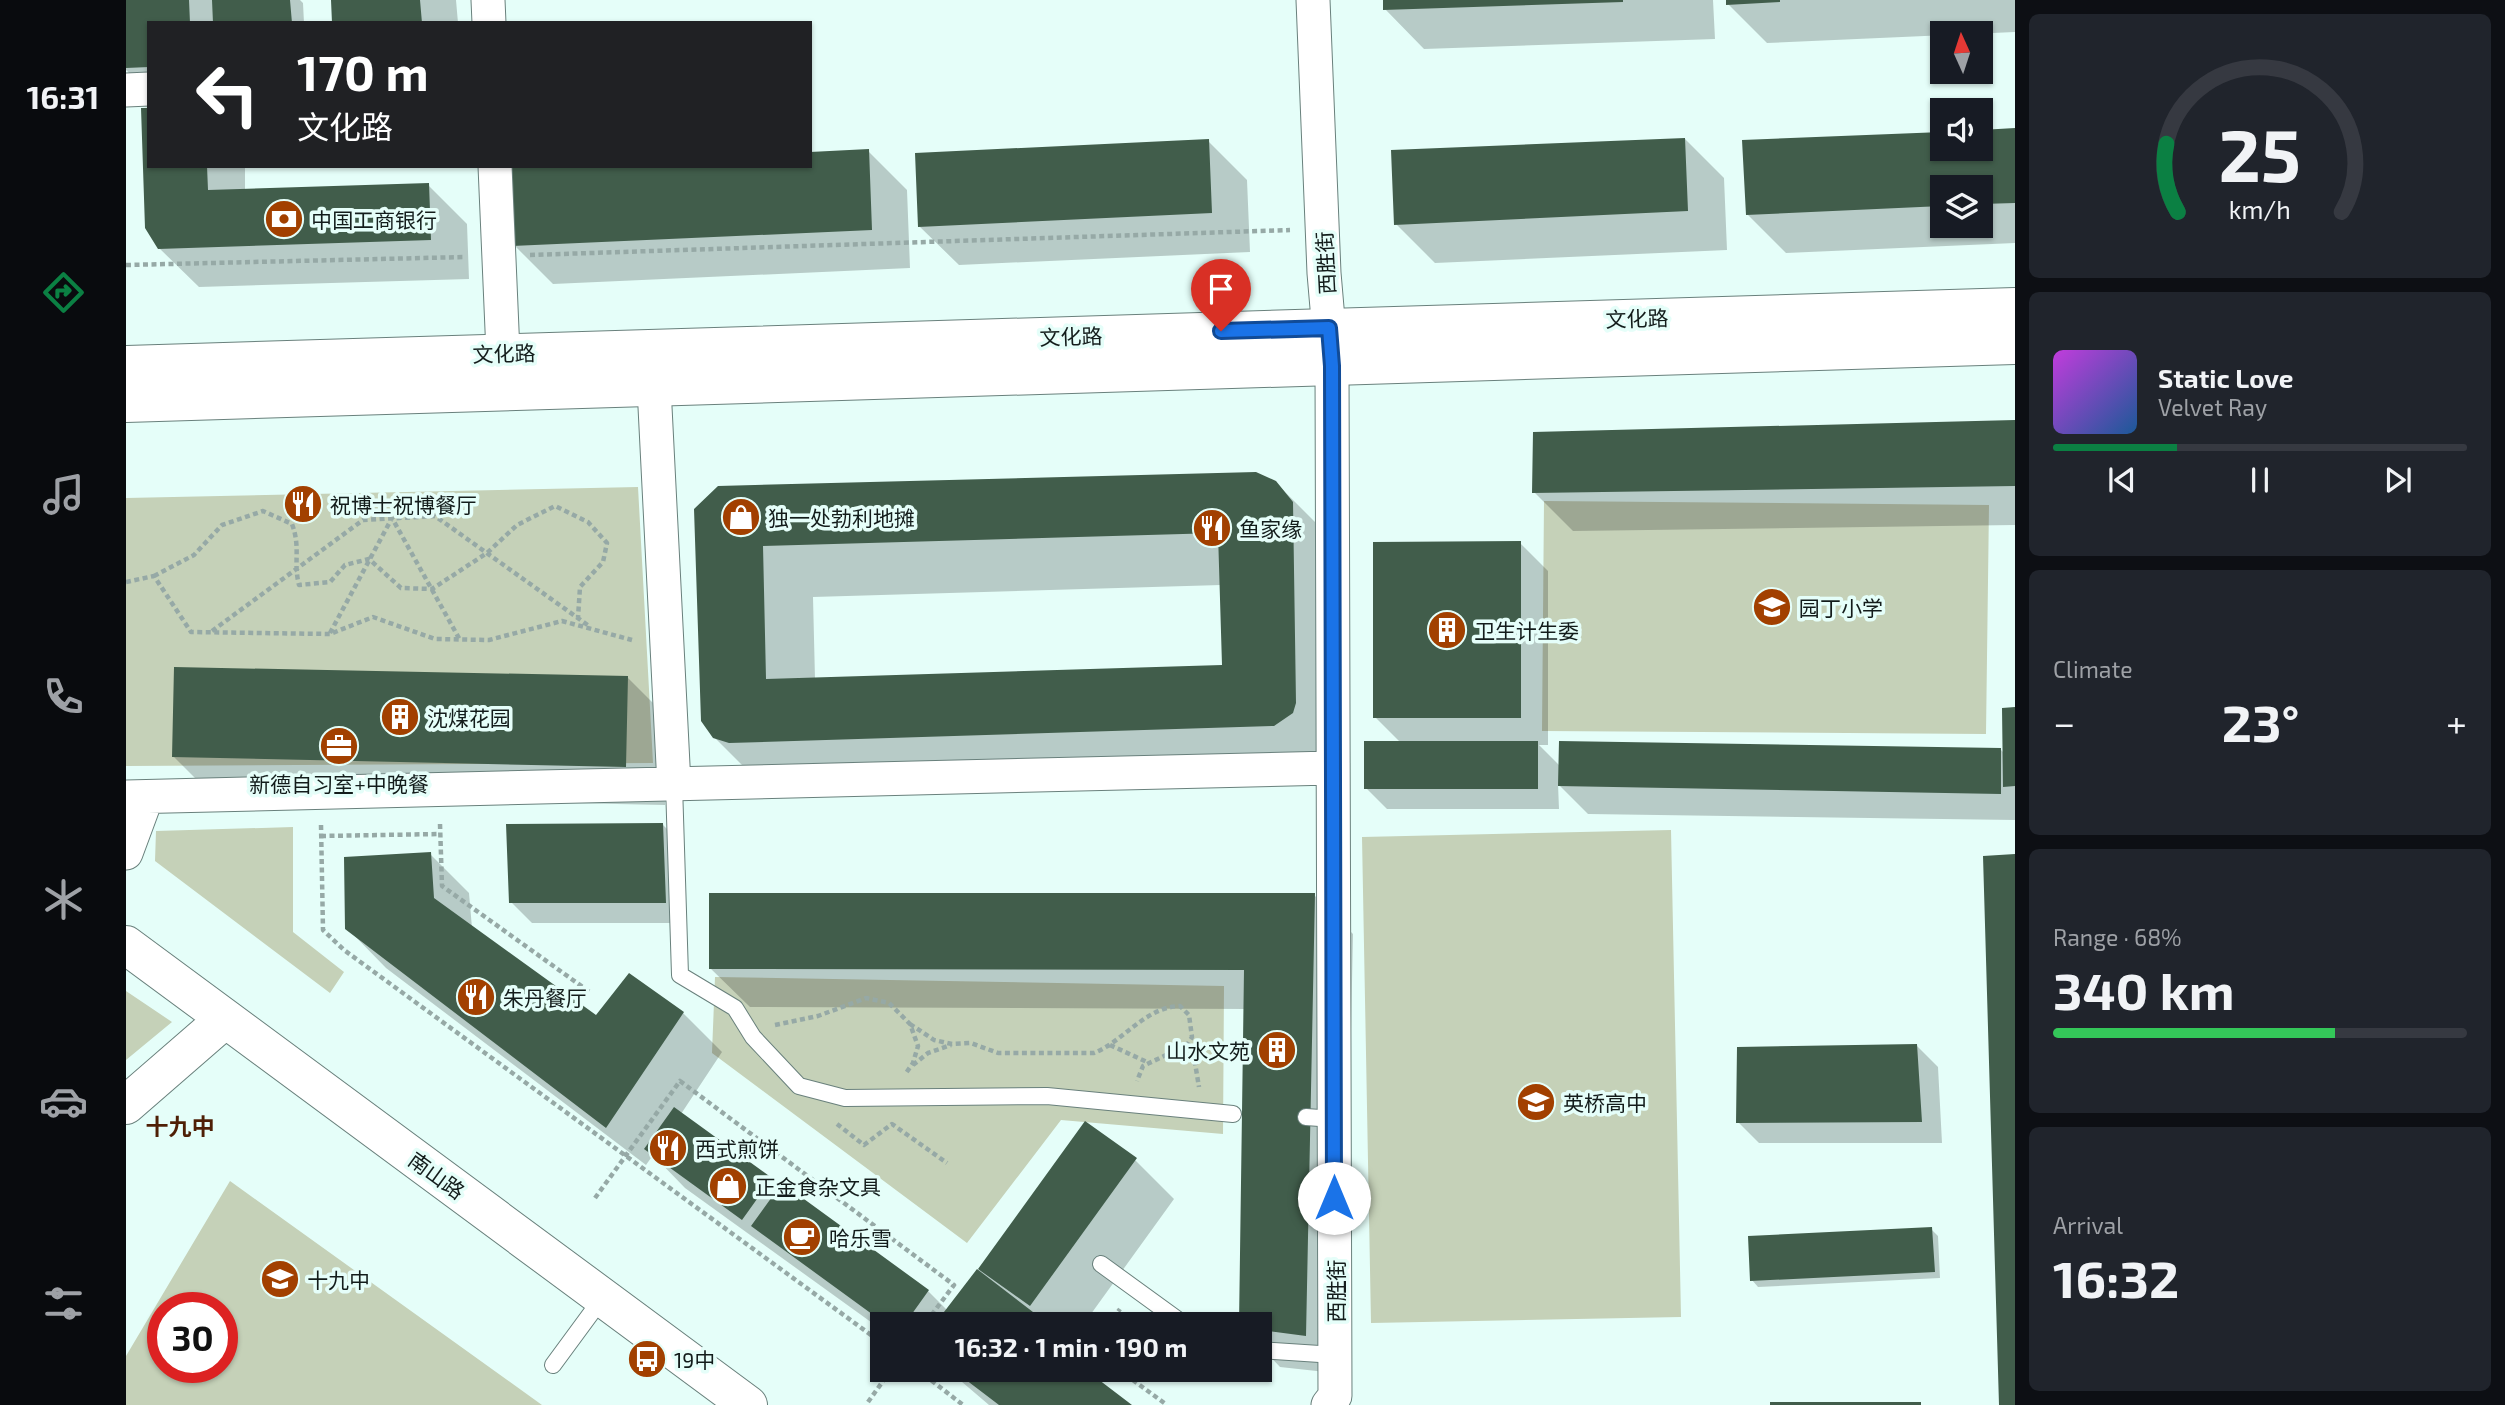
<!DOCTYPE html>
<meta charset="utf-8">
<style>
:root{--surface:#171b24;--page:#20242c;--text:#f1f3f6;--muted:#9ea1a6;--line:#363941;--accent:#0b8043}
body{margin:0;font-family:"Exo 2","Noto Sans SC",sans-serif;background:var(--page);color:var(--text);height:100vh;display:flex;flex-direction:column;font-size:26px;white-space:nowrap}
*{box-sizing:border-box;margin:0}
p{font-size:23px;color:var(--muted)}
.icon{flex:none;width:38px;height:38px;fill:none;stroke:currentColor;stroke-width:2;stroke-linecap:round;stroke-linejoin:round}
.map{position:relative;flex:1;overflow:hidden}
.sheet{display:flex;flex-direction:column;gap:14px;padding:14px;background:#0d0f14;width:490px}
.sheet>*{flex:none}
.hud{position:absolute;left:21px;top:21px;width:665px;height:147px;border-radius:0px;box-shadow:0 2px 5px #0004;background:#202124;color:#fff;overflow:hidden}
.needle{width:46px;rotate:357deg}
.tools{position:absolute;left:1804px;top:21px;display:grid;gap:14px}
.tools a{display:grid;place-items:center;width:63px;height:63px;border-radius:0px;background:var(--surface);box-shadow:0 2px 5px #0004;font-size:35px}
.speed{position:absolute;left:21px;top:1292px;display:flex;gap:14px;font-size:35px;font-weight:700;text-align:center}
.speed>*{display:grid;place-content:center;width:91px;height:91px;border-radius:50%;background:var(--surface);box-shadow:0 2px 5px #0004;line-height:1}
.speed .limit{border:10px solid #d22;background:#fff;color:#111}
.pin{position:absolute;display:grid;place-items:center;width:60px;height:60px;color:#fff;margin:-72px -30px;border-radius:50% 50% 50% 0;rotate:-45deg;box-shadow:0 0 7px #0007}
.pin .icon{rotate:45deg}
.me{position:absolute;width:77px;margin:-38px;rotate:0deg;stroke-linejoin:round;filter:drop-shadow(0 0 5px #0008)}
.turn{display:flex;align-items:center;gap:24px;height:147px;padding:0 35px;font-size:32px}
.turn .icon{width:91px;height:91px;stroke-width:2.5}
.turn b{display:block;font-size:49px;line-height:60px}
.big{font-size:52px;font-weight:700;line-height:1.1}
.sheet .widget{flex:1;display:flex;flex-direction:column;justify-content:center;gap:10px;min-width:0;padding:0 24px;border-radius:10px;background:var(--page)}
.sheet .dial{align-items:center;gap:0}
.dial svg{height:182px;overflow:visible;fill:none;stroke:var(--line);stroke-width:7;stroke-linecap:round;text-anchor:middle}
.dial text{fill:var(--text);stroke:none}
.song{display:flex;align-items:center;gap:21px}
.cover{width:84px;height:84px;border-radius:10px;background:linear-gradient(135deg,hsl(290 70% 55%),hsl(210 70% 35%))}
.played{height:7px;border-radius:4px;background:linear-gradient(90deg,var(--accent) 30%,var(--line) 30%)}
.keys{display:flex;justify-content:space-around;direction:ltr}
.heat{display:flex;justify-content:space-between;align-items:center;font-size:38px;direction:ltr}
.charge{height:10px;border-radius:5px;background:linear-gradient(90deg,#34c759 68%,var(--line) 0)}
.trip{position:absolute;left:744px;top:1312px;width:402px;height:70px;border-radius:0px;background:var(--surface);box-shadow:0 2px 5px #0004;font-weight:700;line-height:70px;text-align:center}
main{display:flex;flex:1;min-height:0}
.tabs{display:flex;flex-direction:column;width:126px;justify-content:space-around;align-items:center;background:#090b0e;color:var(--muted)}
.tabs .icon{width:49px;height:49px}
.tabs .selected{color:var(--accent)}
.tabs b{font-size:32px;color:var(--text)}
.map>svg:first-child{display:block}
.green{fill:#c5d1b8;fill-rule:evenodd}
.shadow{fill:#0003;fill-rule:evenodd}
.building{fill:#415d4b;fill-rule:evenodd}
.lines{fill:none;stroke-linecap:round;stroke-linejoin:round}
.service-casing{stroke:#69807c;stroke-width:18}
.minor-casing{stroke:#69807c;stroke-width:35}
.tertiary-casing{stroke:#69807c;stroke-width:40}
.secondary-casing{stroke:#69807c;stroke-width:40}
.path{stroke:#96a9a6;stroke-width:4.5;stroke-dasharray:5 3.5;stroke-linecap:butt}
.service{stroke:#fff;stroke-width:16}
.minor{stroke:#fff;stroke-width:33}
.tertiary{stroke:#fff;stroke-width:38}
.secondary{stroke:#fff;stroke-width:38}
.route-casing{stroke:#114b97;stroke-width:18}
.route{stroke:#1a73e8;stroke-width:12}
.labels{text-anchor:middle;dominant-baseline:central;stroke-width:7;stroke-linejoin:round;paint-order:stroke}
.poi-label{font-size:21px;fill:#131c1b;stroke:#e5fef9;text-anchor:start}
.street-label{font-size:21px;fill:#131c1b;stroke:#e5fef9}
.neighbourhood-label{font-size:23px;font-weight:bold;fill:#4e1f06;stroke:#e5fef9}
</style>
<main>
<nav class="tabs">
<b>16:31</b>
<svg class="icon selected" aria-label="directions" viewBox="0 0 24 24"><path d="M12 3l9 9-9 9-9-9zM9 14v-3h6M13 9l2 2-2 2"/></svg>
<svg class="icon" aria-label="music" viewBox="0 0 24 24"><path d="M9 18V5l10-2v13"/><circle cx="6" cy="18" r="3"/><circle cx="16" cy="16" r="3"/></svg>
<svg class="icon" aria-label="phone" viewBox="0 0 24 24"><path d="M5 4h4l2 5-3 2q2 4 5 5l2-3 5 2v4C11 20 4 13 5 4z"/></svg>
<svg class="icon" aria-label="climate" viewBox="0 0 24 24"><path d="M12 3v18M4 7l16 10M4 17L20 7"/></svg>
<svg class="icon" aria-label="car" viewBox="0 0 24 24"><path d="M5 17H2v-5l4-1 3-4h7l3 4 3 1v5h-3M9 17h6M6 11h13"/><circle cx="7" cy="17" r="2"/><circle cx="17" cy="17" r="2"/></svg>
<svg class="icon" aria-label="filters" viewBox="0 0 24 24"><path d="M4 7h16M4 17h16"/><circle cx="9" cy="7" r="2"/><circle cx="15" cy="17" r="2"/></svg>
</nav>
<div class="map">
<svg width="1889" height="1405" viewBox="0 0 1889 1405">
<rect width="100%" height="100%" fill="#e5fef9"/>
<!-- green -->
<path class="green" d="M512 487 527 763 0 766V498Z
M1418 501 1863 505 1860 734 1416 731Z
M167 827V932L218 972 204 993 29 861 30 831Z
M1545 830 1555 1317 1245 1323 1236 837Z
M589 977 1098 986 1097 1134 935 1120 841 1243 586 1053Z
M0 991 46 1022 0 1060Z
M104 1181 416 1405H0V1356ZM37 1307H96V1367H37Z"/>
<!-- shadow -->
<path class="shadow" d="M0 0H174L177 3 178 23H23V92L0 70Z
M207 0H330L332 23H208Z
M1259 0H1587L1589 39 1298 49 1259 9Z
M1602 0H1889V32L1641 43 1602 4Z
M1889 130V243L1660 253 1621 214 1618 142 1816 133V149H1855V132ZM1816 187H1855V226H1816Z
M1559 139 1598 178 1601 250 1309 263 1270 224Z
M1082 141 1121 180 1124 252 833 265 793 226Z
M742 151 781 190 784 268 427 284 388 245Z
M23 166H119V191L302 185 341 224 343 279 73 287 33 248 21 228Z
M1889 422V525L1447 531 1408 492Z
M1149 482 1201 534 1220 754 640 789 588 737 593 488ZM1095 585 1097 667 689 679 687 597Z
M1394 543 1422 571V745H1413L1435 767 1875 750 1879 754 1889 709V820L1462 814 1432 784 1433 809H1261L1240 788 1275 743 1249 717Z
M502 678 541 717 539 805 87 796 48 757Z
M537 825 558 846 560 923H406L385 902Z
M304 854 343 893 346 928 471 1018 504 976 557 1013 596 1052 555 1114 654 1189 802 1291 822 1311 960 1124 1009 1160 1048 1199 957 1325H756V1330L559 1188 527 1155 520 1165 260 968 221 928Z
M1188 895 1227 934 1218 1374 1154 1367 1134 1346 1120 1009 624 1007 584 968Z
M1791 1046 1812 1067 1816 1143H1633L1612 1122Z
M1805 1229 1812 1236 1814 1278 1632 1287 1626 1280Z
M822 1370H958L1003 1405H863Z"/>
<!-- building -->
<path class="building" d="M0 0H63L64 23H23V67L0 68Z
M86 0H164L166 23H87Z
M205 0H294L296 23H206Z
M1257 0H1497V2L1257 10Z
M1600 0H1654V2L1600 5Z
M15 108H23V166H81L82 190 303 183 305 240 32 249 19 228Z
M1889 128V203L1855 204V187H1816V206L1620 215 1616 140 1816 132V149H1855V130Z
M1559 138 1562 211 1268 225 1265 150Z
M1083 139 1086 213 792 227 789 153Z
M743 149 746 230 386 246 383 166H684V152Z
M1889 420V486L1406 493 1407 432Z
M1130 472 1150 481 1167 502 1170 703 1167 713 1148 726 603 743 587 738 575 721 568 509 592 486ZM1092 533 1096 665 640 679 637 546Z
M1395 541V718H1247V542Z
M48 667 502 676 500 767 46 757Z
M1889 707V786L1877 787 1876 708Z
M1238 741H1412V789H1238Z
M1433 741 1875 748V794L1432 786Z
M537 823 540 903H383L380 824Z
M305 852 308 898 470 1015 503 973 558 1012 480 1128 219 929 218 857Z
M1889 854V1405H1873L1857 856Z
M583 893H1189L1180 1336 1134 1330V1325H1113L1118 970 583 969Z
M1791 1044 1796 1122 1610 1123 1611 1047Z
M548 1107 646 1178 616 1220 518 1149Z
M959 1121 1011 1158 904 1306 852 1269Z
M656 1183 803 1290 778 1325H761L625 1226Z
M1806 1227 1809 1272 1624 1281 1622 1236Z
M851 1269 920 1322 918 1325H808Z
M827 1370H960L1006 1405H873Z
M1644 1402H1795V1405H1644Z"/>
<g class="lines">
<!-- service casing -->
<g class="service-casing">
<path id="service" d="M548 785 554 975 609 1008 627 1037 673 1086 719 1098 921 1096 1107 1114
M1180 1117 1208 1119
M975 1264 1059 1325
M1134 1350 1209 1355
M427 1365 477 1297"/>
</g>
<!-- minor casing -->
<g class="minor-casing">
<path id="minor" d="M362 0 363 23
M1187 0 1198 273 1206 366 1209 1396 1202 1405
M0 90 23 89
M369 166 377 353
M528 387 548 785
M0 797 1206 768
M0 853 20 799"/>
</g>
<!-- tertiary casing -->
<g class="tertiary-casing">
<path id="tertiary" d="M0 945 622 1405
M0 1105 99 1019"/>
</g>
<!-- secondary casing -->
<g class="secondary-casing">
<path id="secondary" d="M0 365 1889 307
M0 403 1889 345"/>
</g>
<!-- path -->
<path class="path" d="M404 255 1164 230
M0 265 339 257
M28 576 68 555 96 525 137 511 166 524C175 548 167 562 173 585L204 582 219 565 243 559 275 588 306 589 361 553 391 525 429 506 462 522 481 543 477 562 454 587 452 618
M0 582 28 576 65 632 204 634 247 617 309 639 363 640 436 621 506 640
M86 631 237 520 309 516 463 626
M204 633 266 518 334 640
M314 824 316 886 465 993
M195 825 197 930 218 950 756 1343
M195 836 314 834
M784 1024 808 1040 826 1044 845 1043 872 1053H968C998 1041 1019 1007 1054 1006L1063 1015 1066 1037 1061 1045 1017 1066 1011 1081
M649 1025 692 1016 740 998 763 1003 784 1024 792 1046 787 1063 780 1073
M984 1045 1021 1062
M1061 1045 1069 1063 1073 1087
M787 1065 802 1053 825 1045
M711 1124 738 1145 766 1124 821 1163
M469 1198 554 1081 828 1285 798 1325
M982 1325 994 1309
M792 1370 837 1405
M993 1370 1041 1405
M742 1402 765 1370"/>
<!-- service -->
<use href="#service" class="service"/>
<!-- minor -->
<use href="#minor" class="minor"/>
<!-- tertiary -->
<use href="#tertiary" class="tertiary"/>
<!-- secondary -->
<use href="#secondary" class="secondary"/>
</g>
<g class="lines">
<!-- route casing -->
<g class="route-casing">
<path id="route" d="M1095 331 1203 328 1206 366 1208 1198"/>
</g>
<!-- route -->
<use href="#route" class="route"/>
</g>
<!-- icons -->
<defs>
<g id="bank-disc" transform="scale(2.0125)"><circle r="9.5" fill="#a24000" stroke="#e5fef9"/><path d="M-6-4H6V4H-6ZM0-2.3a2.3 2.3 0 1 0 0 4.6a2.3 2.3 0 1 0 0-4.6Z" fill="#fff"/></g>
<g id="restaurant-disc" transform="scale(2.0125)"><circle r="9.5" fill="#a24000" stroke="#e5fef9"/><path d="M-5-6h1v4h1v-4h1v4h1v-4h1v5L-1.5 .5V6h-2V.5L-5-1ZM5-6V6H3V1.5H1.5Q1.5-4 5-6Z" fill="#fff"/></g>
<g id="shop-disc" transform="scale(2.0125)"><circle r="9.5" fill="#a24000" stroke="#e5fef9"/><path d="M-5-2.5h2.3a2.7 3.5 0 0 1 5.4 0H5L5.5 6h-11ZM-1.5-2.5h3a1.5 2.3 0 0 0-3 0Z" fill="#fff"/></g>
<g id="school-disc" transform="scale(2.0125)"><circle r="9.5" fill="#a24000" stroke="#e5fef9"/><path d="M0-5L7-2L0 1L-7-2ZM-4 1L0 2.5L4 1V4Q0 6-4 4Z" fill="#fff"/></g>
<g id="building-disc" transform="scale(2.0125)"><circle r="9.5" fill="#a24000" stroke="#e5fef9"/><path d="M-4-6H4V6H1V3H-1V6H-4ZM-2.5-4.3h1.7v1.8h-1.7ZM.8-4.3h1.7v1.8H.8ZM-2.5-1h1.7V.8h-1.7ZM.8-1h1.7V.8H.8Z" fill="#fff"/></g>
<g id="office-disc" transform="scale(2.0125)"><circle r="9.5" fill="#a24000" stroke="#e5fef9"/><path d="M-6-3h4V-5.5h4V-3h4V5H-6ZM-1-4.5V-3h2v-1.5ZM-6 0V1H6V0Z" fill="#fff"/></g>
<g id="cafe-disc" transform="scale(2.0125)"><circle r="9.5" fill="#a24000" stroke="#e5fef9"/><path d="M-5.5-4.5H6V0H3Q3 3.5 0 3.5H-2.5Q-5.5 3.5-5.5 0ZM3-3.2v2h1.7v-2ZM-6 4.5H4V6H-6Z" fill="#fff"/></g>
<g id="bus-disc" transform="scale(2.0125)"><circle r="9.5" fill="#a24000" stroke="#e5fef9"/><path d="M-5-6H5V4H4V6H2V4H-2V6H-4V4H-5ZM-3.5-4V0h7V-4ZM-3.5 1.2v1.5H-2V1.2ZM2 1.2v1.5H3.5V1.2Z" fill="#fff"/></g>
</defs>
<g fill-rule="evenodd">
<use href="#bank-disc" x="158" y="219"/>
<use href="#restaurant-disc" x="177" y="504"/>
<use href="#shop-disc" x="615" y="517"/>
<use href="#restaurant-disc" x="1086" y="528"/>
<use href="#school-disc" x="1646" y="607"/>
<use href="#building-disc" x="1321" y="630"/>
<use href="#building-disc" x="274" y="717"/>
<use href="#office-disc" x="213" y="746"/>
<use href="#restaurant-disc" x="350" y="997"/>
<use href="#building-disc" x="1151" y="1050"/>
<use href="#school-disc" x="1410" y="1102"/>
<use href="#restaurant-disc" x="542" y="1148"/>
<use href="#shop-disc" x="602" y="1186"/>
<use href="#cafe-disc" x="676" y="1237"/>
<use href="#school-disc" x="154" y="1279"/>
<use href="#bus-disc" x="521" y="1359"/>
</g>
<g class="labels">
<!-- poi labels -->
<g class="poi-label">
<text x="185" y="219">中国工商银行</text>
<text x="204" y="504">祝博士祝博餐厅</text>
<text x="642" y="517">独一处勃利地摊</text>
<text x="1113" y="528">鱼家缘</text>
<text x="1673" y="607">园丁小学</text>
<text x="1348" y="630">卫生计生委</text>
<text x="301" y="717">沈煤花园</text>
<text x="213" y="783" text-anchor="middle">新德自习室+中晚餐</text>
<text x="377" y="997">朱丹餐厅</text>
<text x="1124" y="1050" text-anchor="end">山水文苑</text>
<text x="1437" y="1102">英桥高中</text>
<text x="569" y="1148">西式煎饼</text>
<text x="629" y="1186">正金食杂文具</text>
<text x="703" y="1237">哈乐雪</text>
<text x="181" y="1279">十九中</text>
<text x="548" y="1359">19中</text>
</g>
<!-- street labels -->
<g class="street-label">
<text transform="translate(1199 263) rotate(-93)">西胜街</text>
<text transform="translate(1511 318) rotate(-2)">文化路</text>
<text transform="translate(945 336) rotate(-2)">文化路</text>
<text transform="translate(378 353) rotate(-2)">文化路</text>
<text transform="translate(311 1175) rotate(36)">南山路</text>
<text transform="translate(1209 1291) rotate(-90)">西胜街</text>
</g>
<!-- neighbourhood labels -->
<g class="neighbourhood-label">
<text x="54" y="1126">十九中</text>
</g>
</g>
</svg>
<div class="tools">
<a><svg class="needle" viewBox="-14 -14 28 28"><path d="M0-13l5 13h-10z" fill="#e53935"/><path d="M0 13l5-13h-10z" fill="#9ea1a6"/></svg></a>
<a><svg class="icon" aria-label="sound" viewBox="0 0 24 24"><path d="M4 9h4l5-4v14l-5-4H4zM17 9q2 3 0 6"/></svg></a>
<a><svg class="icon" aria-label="layers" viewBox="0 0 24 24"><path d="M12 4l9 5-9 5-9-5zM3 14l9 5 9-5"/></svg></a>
</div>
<div class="speed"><div class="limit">30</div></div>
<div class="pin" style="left:1095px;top:331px;background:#d93025"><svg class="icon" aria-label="arrive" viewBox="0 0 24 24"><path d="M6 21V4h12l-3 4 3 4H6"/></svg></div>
<svg class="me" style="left:1208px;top:1198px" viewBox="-20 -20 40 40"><circle r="19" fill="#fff"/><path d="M0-13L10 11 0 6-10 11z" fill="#1a73e8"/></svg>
<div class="trip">16:32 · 1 min · 190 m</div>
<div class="hud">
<div class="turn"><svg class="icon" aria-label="left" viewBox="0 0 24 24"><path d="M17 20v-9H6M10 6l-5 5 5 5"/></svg><div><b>170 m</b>文化路</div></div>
</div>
</div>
<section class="sheet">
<div class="widget dial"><svg viewBox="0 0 100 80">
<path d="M14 69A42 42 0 1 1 86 69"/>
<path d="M14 69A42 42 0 0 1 9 39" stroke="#0b8043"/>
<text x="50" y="56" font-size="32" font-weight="700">25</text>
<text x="50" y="72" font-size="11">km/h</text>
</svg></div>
<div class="widget">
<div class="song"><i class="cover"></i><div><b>Static Love</b><p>Velvet Ray</p></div></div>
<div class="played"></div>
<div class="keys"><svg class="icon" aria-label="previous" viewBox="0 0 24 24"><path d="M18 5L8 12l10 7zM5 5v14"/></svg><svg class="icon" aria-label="pause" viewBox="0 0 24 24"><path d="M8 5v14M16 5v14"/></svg><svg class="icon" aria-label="next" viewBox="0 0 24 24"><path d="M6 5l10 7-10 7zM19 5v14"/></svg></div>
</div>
<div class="widget"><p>Climate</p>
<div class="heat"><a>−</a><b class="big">23°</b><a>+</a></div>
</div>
<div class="widget"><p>Range · 68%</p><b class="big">340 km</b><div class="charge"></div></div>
<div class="widget"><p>Arrival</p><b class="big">16:32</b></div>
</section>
</main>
